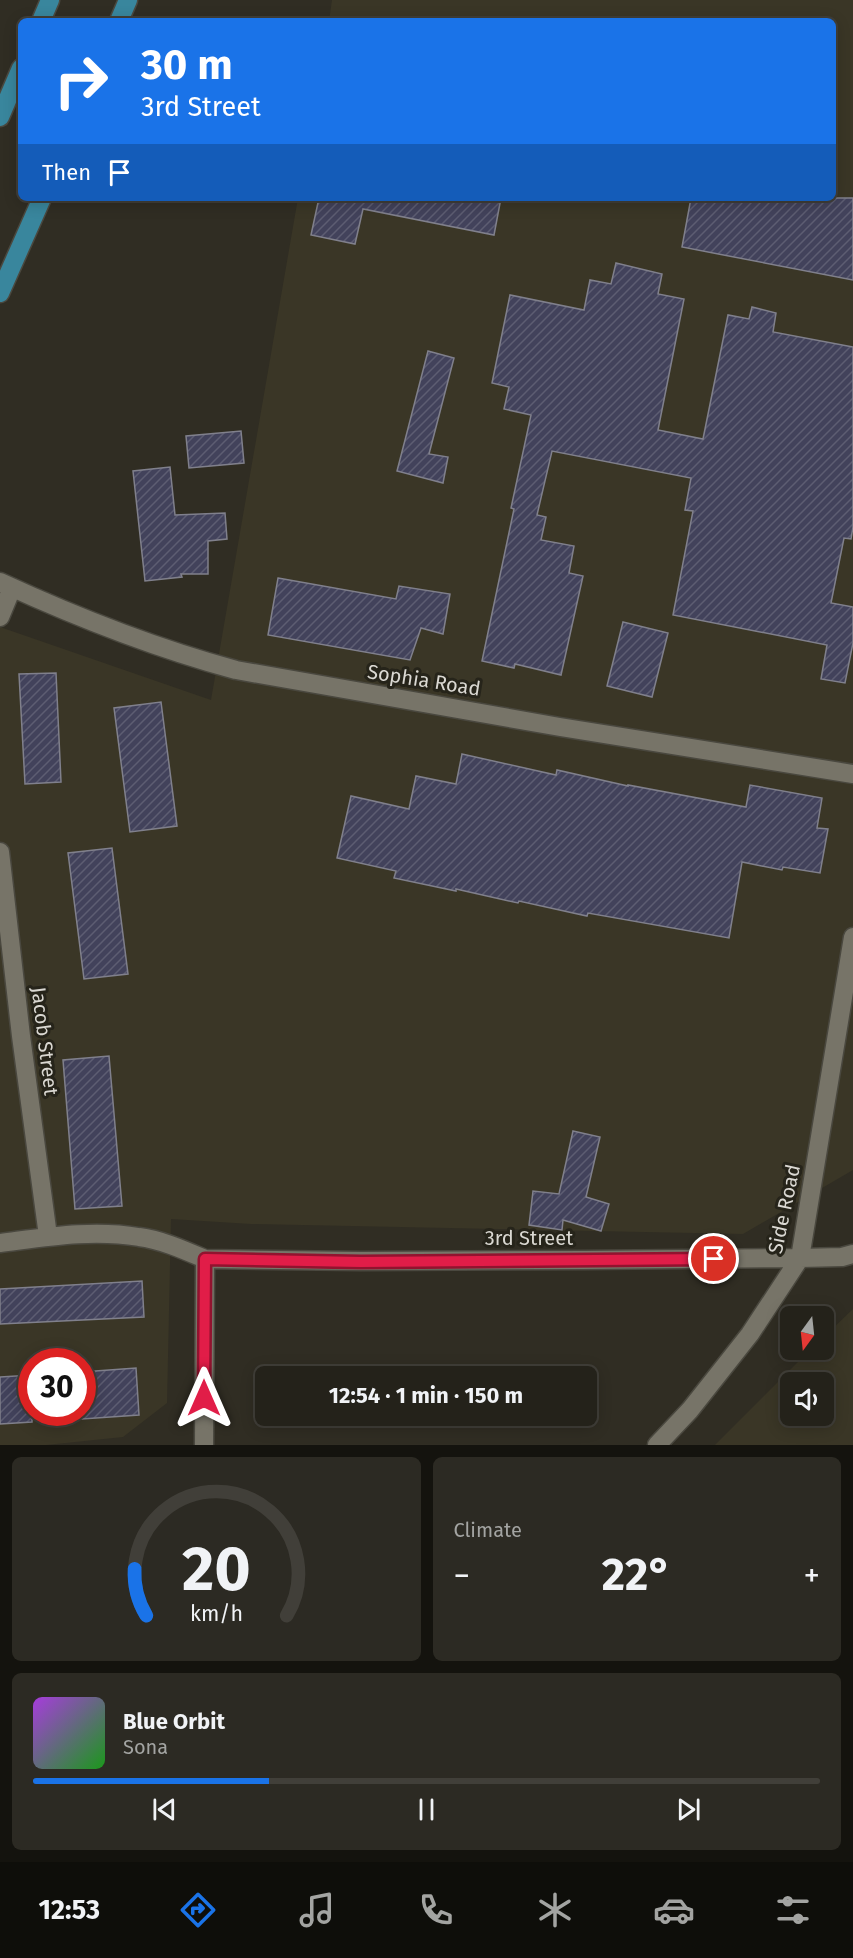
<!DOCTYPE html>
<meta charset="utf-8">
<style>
:root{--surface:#24221a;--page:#2c2a23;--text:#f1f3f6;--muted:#a3a4a2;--line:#413f39;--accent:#1a73e8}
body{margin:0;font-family:"Fira Sans",sans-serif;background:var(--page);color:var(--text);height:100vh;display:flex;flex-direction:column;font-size:22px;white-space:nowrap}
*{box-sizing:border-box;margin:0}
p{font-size:20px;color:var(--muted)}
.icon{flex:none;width:33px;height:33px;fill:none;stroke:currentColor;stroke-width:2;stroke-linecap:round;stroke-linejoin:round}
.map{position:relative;height:1445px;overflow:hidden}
.sheet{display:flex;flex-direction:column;gap:12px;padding:12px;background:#14130e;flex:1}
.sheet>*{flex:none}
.hud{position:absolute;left:18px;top:18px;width:818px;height:183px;border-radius:9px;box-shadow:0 3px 15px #0003,0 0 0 2px var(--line);background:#1a73e8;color:#fff;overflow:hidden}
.needle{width:39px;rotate:195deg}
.controls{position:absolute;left:780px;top:1306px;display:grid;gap:12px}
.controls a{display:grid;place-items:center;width:54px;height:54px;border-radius:9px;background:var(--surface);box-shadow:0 3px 15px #0003,0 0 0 2px var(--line);font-size:30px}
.speed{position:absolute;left:18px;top:1348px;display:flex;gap:12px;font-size:30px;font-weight:700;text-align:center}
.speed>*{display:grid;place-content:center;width:78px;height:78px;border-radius:50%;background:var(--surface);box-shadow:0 3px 15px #0003,0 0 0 2px var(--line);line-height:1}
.speed .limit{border:9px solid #d22;background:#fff;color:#111}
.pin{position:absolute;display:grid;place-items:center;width:51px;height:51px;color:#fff;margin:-26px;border:3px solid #fff;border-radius:50%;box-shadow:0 2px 6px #0007}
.me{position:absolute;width:66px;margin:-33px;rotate:0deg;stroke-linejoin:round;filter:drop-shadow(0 0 4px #0008)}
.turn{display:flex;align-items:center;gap:21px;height:126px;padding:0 24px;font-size:27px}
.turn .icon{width:78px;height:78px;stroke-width:2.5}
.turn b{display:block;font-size:42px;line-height:51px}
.then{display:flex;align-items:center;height:57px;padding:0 24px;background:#0003;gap:12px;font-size:22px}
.big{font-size:45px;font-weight:700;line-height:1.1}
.sheet .widget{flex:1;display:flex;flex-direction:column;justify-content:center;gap:9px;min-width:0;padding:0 21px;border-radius:9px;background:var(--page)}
.sheet .dial{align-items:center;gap:0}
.dial svg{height:156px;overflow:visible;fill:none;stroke:var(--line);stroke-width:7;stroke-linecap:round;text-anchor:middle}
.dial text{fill:var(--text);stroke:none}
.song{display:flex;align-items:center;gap:18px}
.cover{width:72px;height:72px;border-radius:9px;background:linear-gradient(135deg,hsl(280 70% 55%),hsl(120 70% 35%))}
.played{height:6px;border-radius:3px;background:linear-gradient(90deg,var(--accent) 30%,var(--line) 30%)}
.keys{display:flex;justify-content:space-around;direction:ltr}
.heat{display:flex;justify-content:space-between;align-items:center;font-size:33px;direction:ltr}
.sheet .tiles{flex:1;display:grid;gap:12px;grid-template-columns:1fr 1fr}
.widget:last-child{grid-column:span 2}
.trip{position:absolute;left:255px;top:1366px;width:342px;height:60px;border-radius:9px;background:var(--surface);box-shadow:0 3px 15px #0003,0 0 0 2px var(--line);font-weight:700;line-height:60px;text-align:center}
.tab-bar{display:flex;height:96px;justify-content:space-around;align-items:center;background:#0e0e0a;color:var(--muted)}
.tab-bar .icon{width:42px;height:42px}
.tab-bar .on{color:var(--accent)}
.tab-bar b{font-size:27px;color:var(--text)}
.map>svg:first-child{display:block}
.built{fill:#3a3626;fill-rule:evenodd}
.building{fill:url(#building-hatch);stroke:#80808c;stroke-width:1.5}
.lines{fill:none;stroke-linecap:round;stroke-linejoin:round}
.minor-casing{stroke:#4a483f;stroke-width:21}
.major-casing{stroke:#4a483f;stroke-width:21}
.minor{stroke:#777468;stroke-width:18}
.major{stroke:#39869d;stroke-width:18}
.route-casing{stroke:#92132f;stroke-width:15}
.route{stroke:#e11d48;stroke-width:10}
.labels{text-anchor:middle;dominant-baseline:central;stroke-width:6;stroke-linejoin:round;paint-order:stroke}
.street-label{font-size:20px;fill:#dad8d2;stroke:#26241a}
</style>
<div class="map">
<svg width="853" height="1445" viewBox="0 0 853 1445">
<defs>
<pattern id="building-hatch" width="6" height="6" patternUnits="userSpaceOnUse" patternTransform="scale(1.5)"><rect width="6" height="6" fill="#42425b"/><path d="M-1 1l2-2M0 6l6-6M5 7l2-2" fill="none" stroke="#5d5d72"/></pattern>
</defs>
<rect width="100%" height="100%" fill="#302d23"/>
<!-- built -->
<path class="built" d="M332 0H853V1170L743 1234 251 1224 171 1219 167 1403 123 1437 46 1445H0V627L211 700 298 198H832V21H329ZM32 1362H82V1413H32Z
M853 1309V1445H715L810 1350H824V1337ZM790 1383H824V1416H790Z"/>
<!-- building -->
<path class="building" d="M319 198H501L494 235 363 209 355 244 311 235Z
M691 198H853V280L682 247Z
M616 263 662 274 658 294 684 299 658 430 703 439 728 315 749 319 752 307 776 313 773 332 853 347V527L851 539 844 538 831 603 853 607V643L845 683 821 679 827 645 673 615 693 511 685 510 691 478 552 451 537 515 546 517 541 540 574 546 569 573 583 576 561 675 515 664 514 668 482 661 514 509 511 508 531 415 504 409 509 387 492 383 510 295 584 310 590 280 611 284Z
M428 351 454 358 429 454 448 457 443 483 397 471Z
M241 431 244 463 189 468 186 436Z
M170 467 175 515 225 513 227 539 208 541V574H181L182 577 145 581 133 471Z
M278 578 396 599 399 586 450 594 443 634 421 628 410 660 268 635Z
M623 622 668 633 652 697 607 686Z
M56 673 61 782 25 784 19 674Z
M161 702 177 826 130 832 114 708Z
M462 754 556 775 557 770 628 786V785L746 807 750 785 822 798 817 828 828 829 820 873 783 867 782 870 742 862 729 938 588 913 587 916 519 901 518 903 456 889V891L394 878 396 871 337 858 351 796 409 809 416 776 456 784Z
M112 848 128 974 84 979 68 853Z
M109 1056 122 1206 75 1209 63 1060Z
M573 1131 600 1137 586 1197 609 1204 601 1231 563 1220 562 1230 529 1225 533 1191 559 1194Z
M142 1281 144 1317 0 1324V1289Z
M136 1368 139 1415 82 1419V1372Z
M32 1375V1422L0 1424V1377Z"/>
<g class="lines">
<!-- minor casing -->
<g class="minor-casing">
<path id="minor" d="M0 582C76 617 155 648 236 670L560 727 853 774
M0 617 12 588
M0 852 21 1036 48 1236
M0 1243C47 1237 92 1229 139 1237 162 1240 184 1250 205 1259L204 1445
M205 1259 361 1261 584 1260 800 1258 842 1257 853 1254
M657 1445 690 1410 750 1334 800 1258 853 937"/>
</g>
<!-- major casing -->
<g class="major-casing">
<path id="major" d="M41 21 50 0
M119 21 128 0
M0 117 21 68
M0 293 42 198"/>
</g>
<!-- minor -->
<use href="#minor" class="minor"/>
<!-- major -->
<use href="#major" class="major"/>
</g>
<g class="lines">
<!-- route casing -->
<g class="route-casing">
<path id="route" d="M204 1398 205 1259 361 1262 714 1259"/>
</g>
<!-- route -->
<use href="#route" class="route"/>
</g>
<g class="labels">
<!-- street labels -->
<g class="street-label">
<text transform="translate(424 680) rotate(9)">Sophia Road</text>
<text transform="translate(45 1041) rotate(83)">Jacob Street</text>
<text transform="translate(784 1209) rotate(-78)">Side Road</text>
<text x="529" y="1238">3rd Street</text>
</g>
</g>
</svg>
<div class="controls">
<a><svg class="needle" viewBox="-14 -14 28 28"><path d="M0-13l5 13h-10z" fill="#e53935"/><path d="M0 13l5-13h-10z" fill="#a3a4a2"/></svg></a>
<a><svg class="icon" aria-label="sound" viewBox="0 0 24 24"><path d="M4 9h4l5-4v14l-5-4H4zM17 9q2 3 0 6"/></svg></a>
</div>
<div class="speed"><div class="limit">30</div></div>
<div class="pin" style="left:714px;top:1259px;background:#d93025"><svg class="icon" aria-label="arrive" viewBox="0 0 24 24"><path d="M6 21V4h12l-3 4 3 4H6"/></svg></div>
<svg class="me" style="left:204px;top:1398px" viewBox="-20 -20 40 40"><path d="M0-17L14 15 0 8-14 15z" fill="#e11d48" stroke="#fff" stroke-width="4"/></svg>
<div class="trip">12:54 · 1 min · 150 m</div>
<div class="hud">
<div class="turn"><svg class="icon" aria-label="right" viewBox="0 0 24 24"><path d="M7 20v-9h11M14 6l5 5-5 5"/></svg><div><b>30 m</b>3rd Street</div></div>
<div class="then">Then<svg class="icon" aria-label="arrive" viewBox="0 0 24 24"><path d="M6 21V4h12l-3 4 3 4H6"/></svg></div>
</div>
</div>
<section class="sheet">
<div class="tiles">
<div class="widget dial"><svg viewBox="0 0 100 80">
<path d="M14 69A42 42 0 1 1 86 69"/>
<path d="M14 69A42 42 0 0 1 8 45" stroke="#1a73e8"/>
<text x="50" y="56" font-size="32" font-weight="700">20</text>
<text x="50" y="72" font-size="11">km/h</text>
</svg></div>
<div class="widget"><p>Climate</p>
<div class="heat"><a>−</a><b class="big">22°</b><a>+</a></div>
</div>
<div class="widget">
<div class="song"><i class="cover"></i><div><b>Blue Orbit</b><p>Sona</p></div></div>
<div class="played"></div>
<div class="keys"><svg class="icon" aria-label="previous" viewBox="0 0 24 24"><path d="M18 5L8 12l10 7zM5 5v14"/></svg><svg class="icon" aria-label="pause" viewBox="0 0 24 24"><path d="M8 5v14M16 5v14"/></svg><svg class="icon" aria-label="next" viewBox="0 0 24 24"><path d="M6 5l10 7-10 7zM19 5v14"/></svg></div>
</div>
</div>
</section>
<nav class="tab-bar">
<b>12:53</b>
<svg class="icon on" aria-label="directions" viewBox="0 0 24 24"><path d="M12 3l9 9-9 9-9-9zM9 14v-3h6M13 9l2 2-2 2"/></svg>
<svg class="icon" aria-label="music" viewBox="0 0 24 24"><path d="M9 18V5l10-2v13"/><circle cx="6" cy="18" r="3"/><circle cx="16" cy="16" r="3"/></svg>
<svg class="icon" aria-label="phone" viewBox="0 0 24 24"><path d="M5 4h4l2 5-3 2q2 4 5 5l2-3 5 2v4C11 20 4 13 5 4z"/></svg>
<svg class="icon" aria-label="climate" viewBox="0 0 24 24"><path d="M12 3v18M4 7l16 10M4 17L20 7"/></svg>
<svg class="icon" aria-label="car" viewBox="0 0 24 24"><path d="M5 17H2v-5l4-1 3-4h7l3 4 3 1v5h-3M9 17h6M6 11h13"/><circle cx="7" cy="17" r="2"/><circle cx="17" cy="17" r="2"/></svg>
<svg class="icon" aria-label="filters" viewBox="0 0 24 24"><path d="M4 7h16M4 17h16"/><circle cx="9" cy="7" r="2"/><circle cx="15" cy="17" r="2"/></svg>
</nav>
